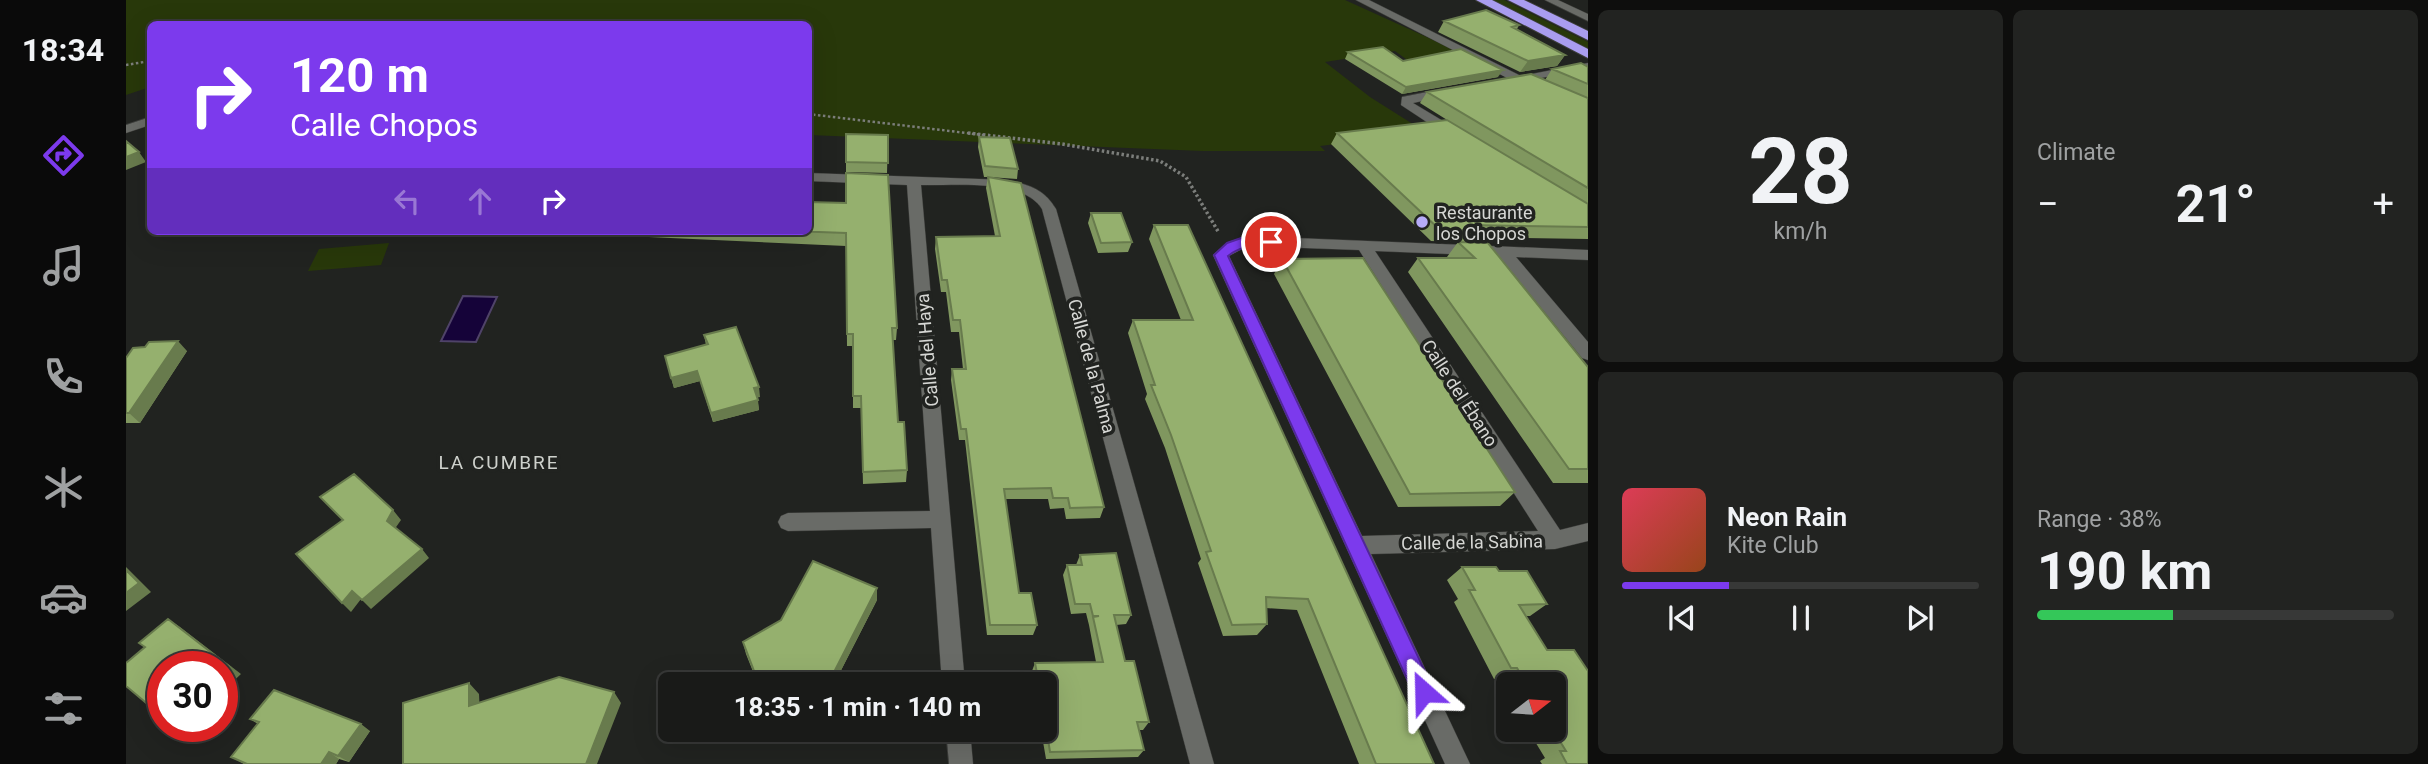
<!DOCTYPE html>
<meta charset="utf-8">
<style>
:root{--surface:#191a18;--page:#222321;--text:#f1f3f6;--muted:#9fa1a2;--line:#373837;--accent:#7c3aed}
body{margin:0;font-family:Roboto,sans-serif;background:var(--page);color:var(--text);height:100vh;display:flex;flex-direction:column;font-size:26px;white-space:nowrap}
*{box-sizing:border-box;margin:0}
p{font-size:23px;color:var(--muted)}
.icon{flex:none;width:38px;height:38px;fill:none;stroke:currentColor;stroke-width:2;stroke-linecap:round;stroke-linejoin:round}
.map{position:relative;flex:1;overflow:hidden}
.panel{display:flex;flex-direction:column;gap:10px;padding:10px;background:#0e0e0d;width:840px}
.panel>*{flex:none}
.top-card{position:absolute;left:21px;top:21px;width:665px;height:214px;border-radius:10px;box-shadow:0 7px 28px #0002,0 0 0 2px var(--line);background:#7c3aed;color:#fff;overflow:hidden}
.needle{width:46px;rotate:73deg}
.controls{position:absolute;left:1370px;top:672px;display:grid;gap:14px}
.controls a{display:grid;place-items:center;width:70px;height:70px;border-radius:10px;background:var(--surface);box-shadow:0 7px 28px #0002,0 0 0 2px var(--line);font-size:35px}
.speed{position:absolute;left:21px;top:651px;display:flex;gap:14px;font-size:35px;font-weight:700;text-align:center}
.speed>*{display:grid;place-content:center;width:91px;height:91px;border-radius:50%;background:var(--surface);box-shadow:0 7px 28px #0002,0 0 0 2px var(--line);line-height:1}
.speed .limit{border:10px solid #d22;background:#fff;color:#111}
.pin{position:absolute;display:grid;place-items:center;width:60px;height:60px;color:#fff;margin:-30px;border:4px solid #fff;border-radius:50%;box-shadow:0 2px 7px #0007}
.me{position:absolute;width:77px;margin:-38px;rotate:335deg;stroke-linejoin:round;filter:drop-shadow(0 0 5px #0008)}
.turn{display:flex;align-items:center;gap:24px;height:147px;padding:0 28px;font-size:32px}
.turn .icon{width:91px;height:91px;stroke-width:2.5}
.turn b{display:block;font-size:49px;line-height:60px}
.lanes{display:flex;align-items:center;height:66px;padding:0 28px;background:#0003;justify-content:center;gap:35px;direction:ltr}
.lanes .off{opacity:.35}
.big{font-size:52px;font-weight:700;line-height:1.1}
.panel .tile{flex:1;display:flex;flex-direction:column;justify-content:center;gap:10px;min-width:0;padding:0 24px;border-radius:10px;background:var(--page)}
.panel .dial{align-items:center;gap:0}
.dial b{font-size:91px;line-height:1}
.song{display:flex;align-items:center;gap:21px}
.cover{width:84px;height:84px;border-radius:10px;background:linear-gradient(135deg,hsl(350 70% 55%),hsl(20 70% 35%))}
.played{height:7px;border-radius:4px;background:linear-gradient(90deg,var(--accent) 30%,var(--line) 30%)}
.keys{display:flex;justify-content:space-around;direction:ltr}
.heat{display:flex;justify-content:space-between;align-items:center;font-size:38px;direction:ltr}
.charge{height:10px;border-radius:5px;background:linear-gradient(90deg,#34c759 38%,var(--line) 0)}
.panel .tiles{flex:1;display:grid;gap:10px;grid-template-columns:repeat(2,1fr)}
.trip{position:absolute;left:532px;top:672px;width:399px;height:70px;border-radius:10px;background:var(--surface);box-shadow:0 7px 28px #0002,0 0 0 2px var(--line);font-weight:700;line-height:70px;text-align:center}
main{display:flex;flex:1;min-height:0}
.tabs{display:flex;flex-direction:column;width:126px;justify-content:space-around;align-items:center;background:#0a0a0a;color:var(--muted)}
.tabs .icon{width:49px;height:49px}
.tabs .current{color:var(--accent)}
.tabs b{font-size:32px;color:var(--text)}
.map>svg:first-child{display:block}
.green{fill:#28380a}
.water{fill:#150339;stroke:#4f4368;stroke-width:2}
.lines{fill:none;stroke-linecap:round;stroke-linejoin:round}
.minor-casing{stroke:#3c3d3a;stroke-width:1}
.highway-casing{stroke:#3c3d3a;stroke-width:2}
.path-far1{stroke:#7c7e7b;stroke-width:2.5;stroke-dasharray:2.5 2.5;stroke-linecap:butt}
.path{stroke:#7c7e7b;stroke-width:3.5;stroke-dasharray:2.5 2.5;stroke-linecap:butt}
.minor{fill:#696b67;fill-rule:evenodd}
.highway{fill:#a99def;fill-rule:evenodd}
.wall{fill:#80975f}
.shaded-wall{fill:#687b4d}
.building{fill:#95b06e;stroke:#687b4d;stroke-width:2}
.route{fill:#7c3aed;stroke:#51269a;stroke-width:2}
.poi-dot{fill:#b6acf8;stroke:#212320;stroke-width:2.5}
.labels{text-anchor:middle;dominant-baseline:central;stroke-width:7;stroke-linejoin:round;paint-order:stroke}
.poi-label{font-size:18px;fill:#d6d7d4;stroke:#212320;text-anchor:start}
.street-label{font-size:18px;fill:#d6d7d4;stroke:#212320}
.neighbourhood-label{font-size:19px;letter-spacing:2px;fill:#ced1cc;stroke:#212320}
</style>
<main>
<nav class="tabs">
<b>18:34</b>
<svg class="icon current" aria-label="directions" viewBox="0 0 24 24"><path d="M12 3l9 9-9 9-9-9zM9 14v-3h6M13 9l2 2-2 2"/></svg>
<svg class="icon" aria-label="music" viewBox="0 0 24 24"><path d="M9 18V5l10-2v13"/><circle cx="6" cy="18" r="3"/><circle cx="16" cy="16" r="3"/></svg>
<svg class="icon" aria-label="phone" viewBox="0 0 24 24"><path d="M5 4h4l2 5-3 2q2 4 5 5l2-3 5 2v4C11 20 4 13 5 4z"/></svg>
<svg class="icon" aria-label="climate" viewBox="0 0 24 24"><path d="M12 3v18M4 7l16 10M4 17L20 7"/></svg>
<svg class="icon" aria-label="car" viewBox="0 0 24 24"><path d="M5 17H2v-5l4-1 3-4h7l3 4 3 1v5h-3M9 17h6M6 11h13"/><circle cx="7" cy="17" r="2"/><circle cx="17" cy="17" r="2"/></svg>
<svg class="icon" aria-label="filters" viewBox="0 0 24 24"><path d="M4 7h16M4 17h16"/><circle cx="9" cy="7" r="2"/><circle cx="15" cy="17" r="2"/></svg>
</nav>
<div class="map">
<svg width="1462" height="764" viewBox="0 0 1462 764">
<rect width="100%" height="100%" fill="#212320"/>
<!-- green -->
<path class="green" d="M0 0H1219L1338 54 1288 65 1269 51 1199 62 1244 97 1301 133 1194 146 1199 151H1077L683 135 682 24H24V87L0 95Z
M1365 0H1378L1462 42V49Z
M263 243 255 265 182 271 193 249Z"/>
<!-- water -->
<path class="water" d="M337 296 371 297 350 342 315 341Z"/>
<g class="lines">
<!-- minor casing -->
<g class="minor-casing">
<path id="minor" d="M1230 0H1243L1395 76 1462 63V69L1383 84V79Z
M1419 0H1432L1462 14V21Z
M1321 88 1327 92 1325 95 1287 103 1332 130V136H1322L1275 105 1276 97Z
M24 117V125L0 133V125Z
M682 173 882 180C904 185 918 189 930 209L1088 764H1064L916 209C897 178 828 186 795 185L839 684H816L805 528 662 531 655 528 652 522 655 516 662 513 804 511 781 185 682 181Z
M1121 236 1462 250V260L1390 257 1462 342V360L1456 358 1373 256 1249 251 1434 530 1462 523V541L1429 549 1245 554 1344 764H1319L1087 255 1101 243ZM1122 246 1233 250 1412 531 1236 536 1103 256Z
M820 730H844L847 764H823Z"/>
</g>
<!-- highway casing -->
<g class="highway-casing">
<path id="highway" d="M1350 0H1366L1462 49V58Z
M1382 0H1398L1462 31V40Z"/>
</g>
<!-- path-far1 -->
<path class="path-far1" d="M0 65 24 61
M682 114 857 135"/>
<!-- path -->
<path class="path" d="M842 133 936 144 1034 161 1060 177 1093 233"/>
<!-- minor -->
<use href="#minor" class="minor"/>
<!-- highway -->
<use href="#highway" class="highway"/>
</g>
<!-- wall -->
<path class="wall" d="M1318 21 1393 25 1391 29 1439 55 1431 66 1394 72 1312 32Z
M1222 52 1277 61 1372 77 1276 94 1219 59Z
M1462 67V239L1344 237 1340 242 1462 367V483H1427L1282 272 1292 258H1323L1321 257 1332 242 1305 241 1205 144 1211 133 1350 138 1294 103 1301 92 1419 80 1426 69Z
M720 134 762 135 761 173 720 172Z
M853 137 892 169 891 179 863 177 978 507 974 518 940 519 938 508 924 509 922 499H879L893 593 911 625 907 635H861L839 440H833L825 380 826 369H837L833 332H825L820 292H815L809 249 810 237 869 236 860 188 862 177H858L852 147Z
M720 203 771 328 770 340H766L772 422 781 470 780 482 737 484 735 408H727V346H721L720 246 391 231H682Z
M965 213 1006 242 1002 252 972 253 962 223Z
M1028 225 1308 764H1233L1171 610 1140 608 1141 624 1131 635 1097 636 1072 563 1075 559 1039 448 1019 399 1021 394 1002 333 1007 320H1055L1023 239Z
M1156 259 1389 492 1374 506 1272 507 1148 274Z
M578 335 634 397H631L633 410 587 422 574 381 548 388 539 356 580 345Z
M61 351 14 423H0V358Z
M954 555 1005 615 1000 624 990 625 999 661 1023 722 1017 730H1013L1018 750 1012 757 920 759 915 730H919V684H908L906 671 909 663 970 662 963 625 960 613 945 614 937 575 941 565H950Z
M1336 567 1373 571 1421 604 1404 616H1400L1462 764H1416L1414 761 1419 758 1402 730H1428V684H1382V695L1374 679H1368L1328 602 1332 599 1321 580Z
M751 600 708 684H632L620 654 617 642Z
M124 719 244 731 223 762 213 759 210 764H118L105 757 132 724Z"/>
<!-- shaded-wall -->
<path class="shaded-wall" d="M1439 55 1431 66 1394 72 1402 61Z
M1377 70 1372 77 1276 94 1280 87Z
M13 152 20 162 0 170V157Z
M52 341 61 351 14 423 3 413Z
M571 371 574 381 548 388 545 378Z
M633 387 634 397 629 398 628 388Z
M632 400 633 410 587 422 585 413Z
M267 510 275 520 268 530 261 521Z
M296 549 303 558 245 609 236 600Z
M0 567 25 592 0 611Z
M751 588V600L708 684H696Z
M226 591 235 599 225 612 216 603Z
M42 619 54 627 115 674 96 692V674Z
M343 683 353 694 354 716 343 706Z
M488 692 495 703 471 764H460Z
M235 724 244 731 223 762 212 756Z
M203 752 213 759 210 764H195Z"/>
<!-- building -->
<path class="building" d="M1360 10 1393 25 1386 27 1439 55 1402 61 1318 21Z
M1257 47 1277 61 1335 49 1377 70 1280 87 1222 52Z
M1455 63 1462 67V84L1426 69Z
M1405 74 1462 98V188L1301 92Z
M1321 120 1462 204V227L1344 225 1348 231 1313 229 1211 133Z
M720 134 762 135V163L720 162Z
M853 137 884 138 892 169 859 166Z
M0 141 13 152 0 157Z
M720 173 762 175 771 328H766L772 422H778L781 470 737 472 735 396H727V334H721L720 233 665 231H682V202L720 203Z
M862 177 895 183 978 507 944 508 942 498H927L925 488 878 489 893 593H905L911 625H864L840 429H835L826 369H840L834 320H827L821 280H816L810 237 874 236Z
M965 213H995L1006 242 975 243Z
M1028 225H1062L1308 764H1250L1182 599 1140 597 1141 624 1106 625 1080 552 1085 551 1045 435 1025 385H1029L1007 320H1067Z
M1332 242 1362 243 1462 367V469H1443L1292 258H1349Z
M1237 258 1389 492 1284 494 1156 259Z
M610 327 633 387 628 388 632 400 585 413 571 371 545 378 539 356 582 344 578 335Z
M52 341 3 413H0V358L7 348 19 347 23 342Z
M228 474 267 510 261 521 296 549 236 600 226 591 216 603 170 554 217 520 194 497Z
M990 553 1005 615H988L999 661H1008L1023 722H1011L1018 750 924 752 919 720V684H913L909 663 977 662 967 617 973 616H967L964 604H949L941 565H956L954 555Z
M687 561 751 588 704 680 696 684H633L617 642 655 620Z
M1336 567H1370L1373 571H1401L1421 604 1393 605 1421 650H1448L1462 671V764H1441L1434 751H1440L1427 730 1428 684H1401L1391 668H1385L1343 590H1349Z
M0 570 13 583 0 593Z
M42 619 104 667 96 674V667H37V717L0 686V663L19 647 13 643Z
M433 677 488 692 460 764H277V703L343 683V706Z
M148 690 235 724 212 756 203 752 195 764H121L105 757 133 722 124 719Z"/>
<!-- route -->
<path class="route" d="M1121 236 1145 238 1152 242C1141 251 1122 240 1102 256L1305 684 1308 692 1305 699 1298 702 1290 699 1088 255 1101 243Z"/>
<!-- markers -->
<circle class="poi-dot" cx="1296" cy="222" r="7"/>
<g class="labels">
<!-- poi labels -->
<g class="poi-label">
<text x="1310" y="212">Restaurante<tspan x="1310" dy="21">los Chopos</tspan></text>
</g>
<!-- street labels -->
<g class="street-label">
<text transform="translate(801 350) rotate(-95)">Calle del Haya</text>
<text transform="translate(966 366) rotate(75)">Calle de la Palma</text>
<text transform="translate(1334 393) rotate(57)">Calle del Ébano</text>
<text transform="translate(1346 542) rotate(-1)">Calle de la Sabina</text>
</g>
<!-- neighbourhood labels -->
<g class="neighbourhood-label">
<text x="373" y="462">LA CUMBRE</text>
</g>
</g>
</svg>
<div class="controls">
<a><svg class="needle" viewBox="-14 -14 28 28"><path d="M0-13l5 13h-10z" fill="#e53935"/><path d="M0 13l5-13h-10z" fill="#9fa1a2"/></svg></a>
</div>
<div class="speed"><div class="limit">30</div></div>
<div class="pin" style="left:1145px;top:242px;background:#d93025"><svg class="icon" aria-label="arrive" viewBox="0 0 24 24"><path d="M6 21V4h12l-3 4 3 4H6"/></svg></div>
<svg class="me" style="left:1298px;top:692px" viewBox="-20 -20 40 40"><path d="M0-17L14 15 0 8-14 15z" fill="#7c3aed" stroke="#fff" stroke-width="4"/></svg>
<div class="trip">18:35 · 1 min · 140 m</div>
<div class="top-card">
<div class="turn"><svg class="icon" aria-label="right" viewBox="0 0 24 24"><path d="M7 20v-9h11M14 6l5 5-5 5"/></svg><div><b>120 m</b>Calle Chopos</div></div>
<div class="lanes"><svg class="icon off" aria-label="left" viewBox="0 0 24 24"><path d="M17 20v-9H6M10 6l-5 5 5 5"/></svg><svg class="icon off" aria-label="ahead" viewBox="0 0 24 24"><path d="M12 20V5M6 11l6-6 6 6"/></svg><svg class="icon" aria-label="right" viewBox="0 0 24 24"><path d="M7 20v-9h11M14 6l5 5-5 5"/></svg></div>
</div>
</div>
<section class="panel">
<div class="tiles">
<div class="tile dial"><b>28</b><p>km/h</p></div>
<div class="tile"><p>Climate</p>
<div class="heat"><a>−</a><b class="big">21°</b><a>+</a></div>
</div>
<div class="tile">
<div class="song"><i class="cover"></i><div><b>Neon Rain</b><p>Kite Club</p></div></div>
<div class="played"></div>
<div class="keys"><svg class="icon" aria-label="previous" viewBox="0 0 24 24"><path d="M18 5L8 12l10 7zM5 5v14"/></svg><svg class="icon" aria-label="pause" viewBox="0 0 24 24"><path d="M8 5v14M16 5v14"/></svg><svg class="icon" aria-label="next" viewBox="0 0 24 24"><path d="M6 5l10 7-10 7zM19 5v14"/></svg></div>
</div>
<div class="tile"><p>Range · 38%</p><b class="big">190 km</b><div class="charge"></div></div>
</div>
</section>
</main>
